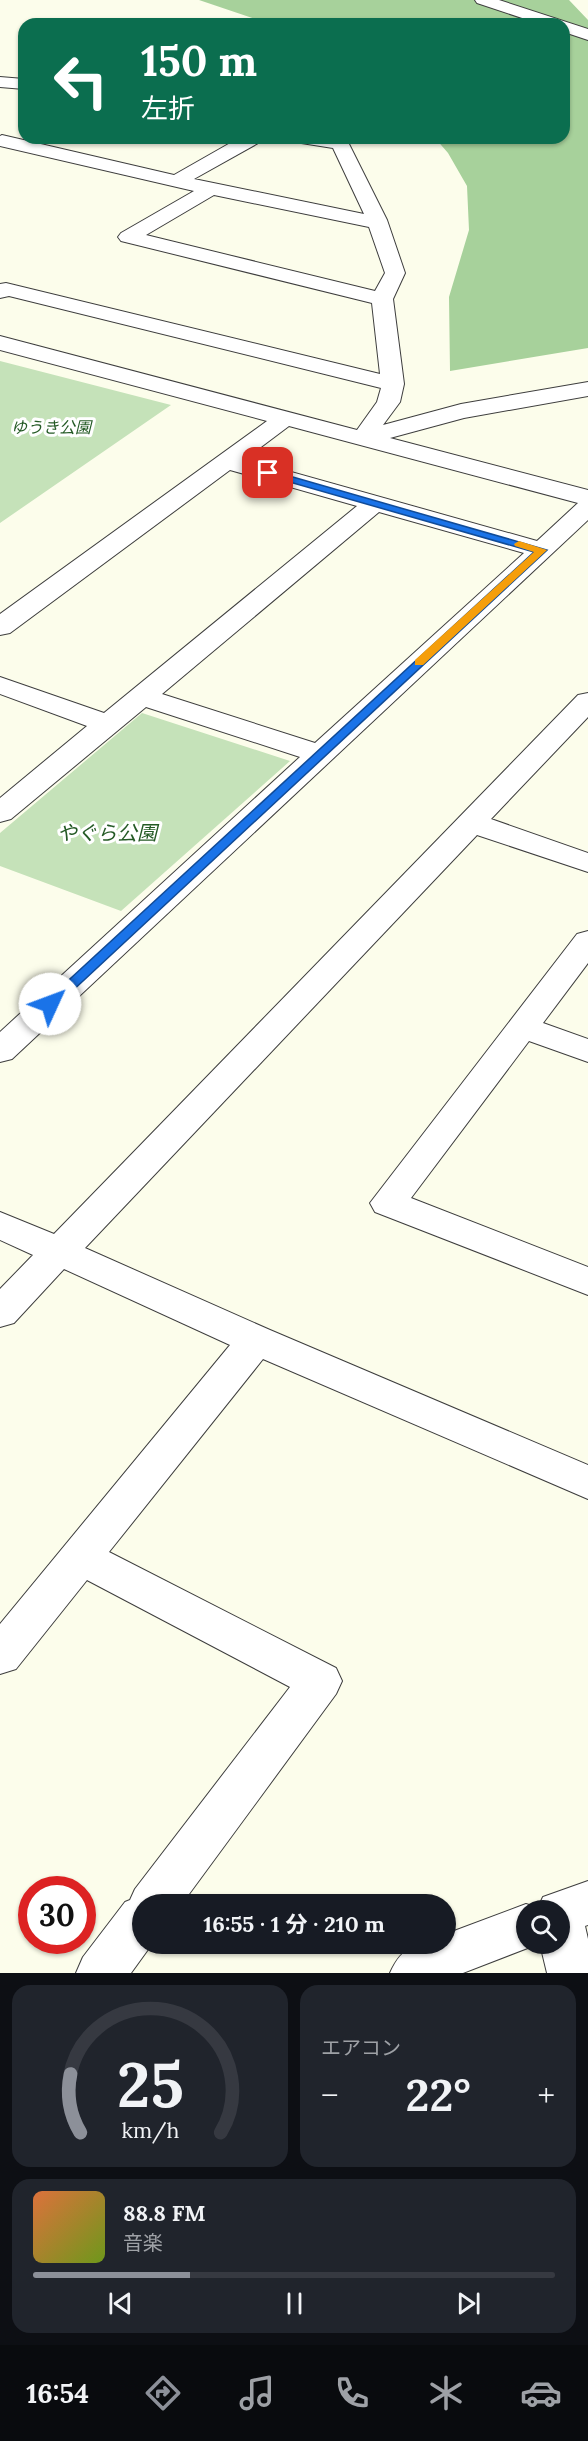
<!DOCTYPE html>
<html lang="ja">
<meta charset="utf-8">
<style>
:root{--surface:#171b24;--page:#20242c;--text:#f1f3f6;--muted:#9ea1a6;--line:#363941;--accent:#8c9099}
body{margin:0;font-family:Lora,"Noto Sans JP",serif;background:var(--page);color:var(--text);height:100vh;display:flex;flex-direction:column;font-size:22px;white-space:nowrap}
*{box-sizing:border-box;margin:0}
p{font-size:20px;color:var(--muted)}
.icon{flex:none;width:33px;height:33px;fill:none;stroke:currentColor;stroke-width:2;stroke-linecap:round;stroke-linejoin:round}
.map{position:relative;height:1973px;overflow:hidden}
.details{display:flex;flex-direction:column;gap:12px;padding:12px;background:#0d0f14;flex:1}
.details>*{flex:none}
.hud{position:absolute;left:18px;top:18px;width:552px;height:126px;border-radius:18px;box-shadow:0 2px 4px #0004;background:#0b6e4f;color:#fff;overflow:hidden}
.tools{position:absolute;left:516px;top:1900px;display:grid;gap:12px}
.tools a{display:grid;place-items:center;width:54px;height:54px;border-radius:50%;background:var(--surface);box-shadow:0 2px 4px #0004;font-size:30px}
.speed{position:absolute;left:18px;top:1876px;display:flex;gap:12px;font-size:30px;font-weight:700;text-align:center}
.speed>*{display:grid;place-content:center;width:78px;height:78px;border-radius:50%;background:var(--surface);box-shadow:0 2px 4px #0004;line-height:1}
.speed .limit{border:9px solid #d22;background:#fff;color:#111}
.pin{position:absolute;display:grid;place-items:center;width:51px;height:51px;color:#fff;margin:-26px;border-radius:12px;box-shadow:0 3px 9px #0006}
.me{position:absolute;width:66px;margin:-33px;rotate:47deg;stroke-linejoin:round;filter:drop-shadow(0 0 4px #0008)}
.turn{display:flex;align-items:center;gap:21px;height:126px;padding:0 24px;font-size:27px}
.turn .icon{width:78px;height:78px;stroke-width:2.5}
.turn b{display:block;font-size:42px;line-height:51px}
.big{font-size:45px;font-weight:700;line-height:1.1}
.details .widget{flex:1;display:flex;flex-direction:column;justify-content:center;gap:9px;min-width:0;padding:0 21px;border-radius:18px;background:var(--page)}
.details .dial{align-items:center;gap:0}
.dial svg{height:156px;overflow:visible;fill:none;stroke:var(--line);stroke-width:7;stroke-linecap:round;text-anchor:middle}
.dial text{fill:var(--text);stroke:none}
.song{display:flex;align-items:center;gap:18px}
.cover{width:72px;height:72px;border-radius:9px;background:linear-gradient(135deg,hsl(20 70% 55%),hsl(80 70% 35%))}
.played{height:6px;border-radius:3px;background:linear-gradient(90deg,var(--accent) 30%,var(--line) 30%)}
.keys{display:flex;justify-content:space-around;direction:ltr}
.heat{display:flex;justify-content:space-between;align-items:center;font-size:33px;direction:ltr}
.details .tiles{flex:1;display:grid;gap:12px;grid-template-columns:1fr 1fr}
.widget:last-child{grid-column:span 2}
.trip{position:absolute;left:132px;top:1894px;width:324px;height:60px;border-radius:30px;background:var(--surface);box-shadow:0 2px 4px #0004;font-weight:700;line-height:60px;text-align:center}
.tab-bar{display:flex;height:96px;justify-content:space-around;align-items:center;background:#090b0e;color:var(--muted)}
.tab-bar .icon{width:42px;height:42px}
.tab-bar .current{color:var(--accent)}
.tab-bar b{font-size:27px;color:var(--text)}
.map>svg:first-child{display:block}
.green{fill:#c5e2b9}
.forest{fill:#a7d19b}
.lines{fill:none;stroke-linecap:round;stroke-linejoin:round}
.minor-casing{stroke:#3e3e3e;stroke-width:2}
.minor{fill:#fff;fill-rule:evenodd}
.route{fill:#1a73e8;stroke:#114b97;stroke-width:1.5}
.slow{fill:#f59e0b}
.labels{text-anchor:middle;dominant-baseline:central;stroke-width:6;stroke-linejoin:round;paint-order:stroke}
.far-park-label{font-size:16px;font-style:italic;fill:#245a25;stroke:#fff}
.park-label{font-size:20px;font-style:italic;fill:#245a25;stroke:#fff}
</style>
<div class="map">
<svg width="588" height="1973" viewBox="0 0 588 1973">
<rect width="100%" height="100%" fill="#fcfdeb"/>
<!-- green -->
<path class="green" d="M0 361 171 405 0 523Z
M142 713 290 761 121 911 0 866V833Z"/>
<!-- forest -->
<path class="forest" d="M199 0H569L588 20V348L450 371 449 297 469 230 467 186 448 153 435 138H564V24H270Z"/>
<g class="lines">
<!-- minor casing -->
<g class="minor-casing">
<path id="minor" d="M475 0H499L588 29V40L564 32V24H540L477 3Z
M0 77 24 79V89L0 87Z
M2 135 174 175 239 138H262L260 142 194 179 364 214 333 148 295 142 293 138 347 140 387 220 405 273 393 299 404 384 400 402 383 425 461 404 588 382V396L464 418 390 438 588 490V520L12 1059 0 1062V1032L300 757 146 707 11 819 0 822V798L87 726 0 694V677L104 713 357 506 230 470 10 633 0 635V614L267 421 0 350V336L357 430 377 402 381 388 9 296 0 298V284L6 283 380 374 372 303 121 241 118 237 121 233 194 191 0 146V136ZM214 195 369 227 385 273 375 291 146 235ZM289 426 578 503 537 541 245 459ZM379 512 524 553 315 743 162 694Z
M588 693V717L491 819 588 853V872L477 835 85 1248 270 1330 588 1465V1499L263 1359 109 1552 336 1668 342 1681 336 1694 181 1905H142V1944H152L131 1973H76L83 1957 125 1902 130 1900 135 1889 290 1687 87 1580 16 1669 0 1674V1624L230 1345 64 1269 14 1323 0 1327V1289L33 1255 0 1240V1212L54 1234 578 695Z
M588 931V963L543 1023 588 1039V1062L529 1041 411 1198 588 1267V1295L375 1212 370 1203 577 934Z
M588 1881V1925L585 1926 588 1939V1973H547L540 1944H560V1911H526V1944H538L463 1973H390C403 1944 416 1944 446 1944V1934L526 1904 538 1908 543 1897Z"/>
</g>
<!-- minor -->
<use href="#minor" class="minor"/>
</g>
<!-- route -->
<path class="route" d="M265 471H272L547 550 55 1007H46L44 1004 46 1001 534 552 265 475Z"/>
<!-- slow -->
<path class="slow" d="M519 541 547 550 423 665H415V660L534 552 515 546 514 544Z"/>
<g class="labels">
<!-- far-park labels -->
<g class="far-park-label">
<text x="51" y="427">ゆうき公園</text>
</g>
<!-- park labels -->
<g class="park-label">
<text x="107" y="832">やぐら公園</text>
</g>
</g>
</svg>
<div class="tools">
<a><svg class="icon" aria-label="search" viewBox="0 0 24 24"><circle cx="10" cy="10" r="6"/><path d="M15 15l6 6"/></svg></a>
</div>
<div class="speed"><div class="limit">30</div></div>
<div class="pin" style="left:268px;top:473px;background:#d93025"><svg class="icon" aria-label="arrive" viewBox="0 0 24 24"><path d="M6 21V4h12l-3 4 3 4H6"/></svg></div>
<svg class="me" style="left:50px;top:1004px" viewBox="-20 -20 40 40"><circle r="19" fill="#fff"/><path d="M0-13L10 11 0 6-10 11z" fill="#1a73e8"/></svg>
<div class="trip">16:55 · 1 分 · 210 m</div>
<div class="hud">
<div class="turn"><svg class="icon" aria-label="left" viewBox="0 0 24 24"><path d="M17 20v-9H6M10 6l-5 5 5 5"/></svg><div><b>150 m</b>左折</div></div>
</div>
</div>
<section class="details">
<div class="tiles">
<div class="widget dial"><svg viewBox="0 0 100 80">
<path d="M14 69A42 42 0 1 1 86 69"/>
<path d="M14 69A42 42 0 0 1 9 39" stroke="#8c9099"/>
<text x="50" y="56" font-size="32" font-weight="700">25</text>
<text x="50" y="72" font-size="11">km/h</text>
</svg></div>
<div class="widget"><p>エアコン</p>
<div class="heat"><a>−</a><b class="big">22°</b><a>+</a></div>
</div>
<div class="widget">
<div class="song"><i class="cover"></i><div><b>88.8 FM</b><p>音楽</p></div></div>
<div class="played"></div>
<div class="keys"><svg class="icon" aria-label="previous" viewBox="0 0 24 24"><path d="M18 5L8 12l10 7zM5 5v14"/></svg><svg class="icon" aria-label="pause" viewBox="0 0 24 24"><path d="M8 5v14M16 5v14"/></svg><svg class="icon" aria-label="next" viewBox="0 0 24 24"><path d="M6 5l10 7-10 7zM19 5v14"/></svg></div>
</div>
</div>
</section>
<nav class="tab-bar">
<b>16:54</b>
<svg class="icon current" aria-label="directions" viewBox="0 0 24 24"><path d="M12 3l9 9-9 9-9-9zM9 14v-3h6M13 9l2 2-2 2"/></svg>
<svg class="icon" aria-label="music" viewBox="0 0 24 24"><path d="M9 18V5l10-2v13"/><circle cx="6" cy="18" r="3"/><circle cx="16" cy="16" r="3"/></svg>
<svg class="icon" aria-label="phone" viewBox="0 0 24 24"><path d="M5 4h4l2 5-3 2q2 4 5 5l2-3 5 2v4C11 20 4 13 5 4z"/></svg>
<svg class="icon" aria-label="climate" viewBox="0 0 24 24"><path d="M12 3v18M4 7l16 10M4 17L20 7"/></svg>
<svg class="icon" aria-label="car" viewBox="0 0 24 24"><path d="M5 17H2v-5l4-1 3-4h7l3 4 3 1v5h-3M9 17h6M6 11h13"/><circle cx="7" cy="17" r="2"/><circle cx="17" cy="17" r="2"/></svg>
</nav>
